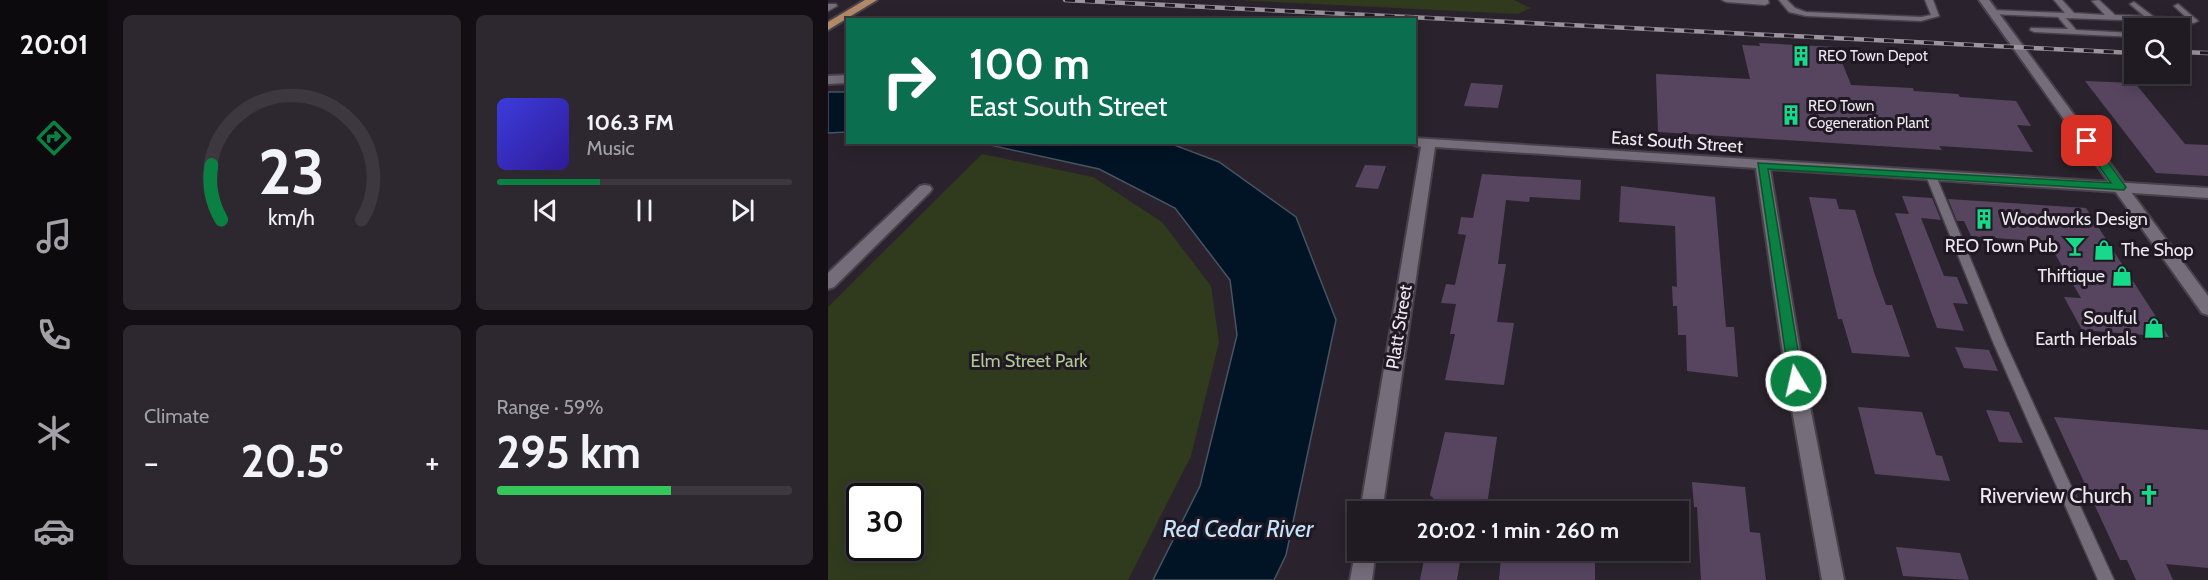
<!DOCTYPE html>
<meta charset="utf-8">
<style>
:root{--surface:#201a22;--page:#2d272f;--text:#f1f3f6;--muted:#a2a1a5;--line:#3d3840;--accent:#0b8043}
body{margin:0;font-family:Cabin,sans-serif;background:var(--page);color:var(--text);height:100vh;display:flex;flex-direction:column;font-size:22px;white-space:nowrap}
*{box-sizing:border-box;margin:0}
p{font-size:20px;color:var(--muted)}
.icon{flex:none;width:33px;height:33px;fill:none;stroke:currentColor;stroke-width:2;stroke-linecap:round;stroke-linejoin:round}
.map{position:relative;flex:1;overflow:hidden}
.drawer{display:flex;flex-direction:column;gap:15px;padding:15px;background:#120e13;width:720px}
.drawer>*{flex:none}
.top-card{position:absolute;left:18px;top:18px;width:570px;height:126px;border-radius:0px;box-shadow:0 3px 15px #0003,0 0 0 2px var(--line);background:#0b6e4f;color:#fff;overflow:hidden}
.tools{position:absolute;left:1296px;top:18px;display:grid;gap:12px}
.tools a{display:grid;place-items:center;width:66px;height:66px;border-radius:0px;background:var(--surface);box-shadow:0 3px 15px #0003,0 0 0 2px var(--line);font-size:30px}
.speed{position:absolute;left:18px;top:483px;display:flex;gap:12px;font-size:30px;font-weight:700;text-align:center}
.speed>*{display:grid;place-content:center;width:78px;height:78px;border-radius:50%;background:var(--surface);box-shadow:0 3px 15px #0003,0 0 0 2px var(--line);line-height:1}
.speed .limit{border:3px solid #111;border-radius:9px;background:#fff;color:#111}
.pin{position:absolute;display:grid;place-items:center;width:51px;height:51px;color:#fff;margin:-26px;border-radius:12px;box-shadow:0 3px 9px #0006}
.me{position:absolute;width:66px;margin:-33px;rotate:351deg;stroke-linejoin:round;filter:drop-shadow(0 0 4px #0008)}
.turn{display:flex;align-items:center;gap:21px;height:126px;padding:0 24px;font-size:27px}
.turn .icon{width:78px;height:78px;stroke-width:2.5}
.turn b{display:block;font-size:42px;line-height:51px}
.big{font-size:45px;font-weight:700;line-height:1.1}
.drawer .widget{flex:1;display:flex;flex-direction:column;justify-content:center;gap:9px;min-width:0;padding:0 21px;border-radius:9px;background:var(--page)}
.drawer .dial{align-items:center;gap:0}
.dial svg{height:156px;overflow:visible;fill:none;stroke:var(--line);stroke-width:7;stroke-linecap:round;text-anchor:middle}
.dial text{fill:var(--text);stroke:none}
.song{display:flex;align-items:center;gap:18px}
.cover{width:72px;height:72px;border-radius:9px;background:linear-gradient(135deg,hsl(240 70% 55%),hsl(250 70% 35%))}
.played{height:6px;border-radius:3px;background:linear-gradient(90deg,var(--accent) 35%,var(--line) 35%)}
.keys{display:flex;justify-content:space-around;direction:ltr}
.heat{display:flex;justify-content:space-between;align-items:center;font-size:33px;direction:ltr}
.charge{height:9px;border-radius:4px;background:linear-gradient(90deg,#34c759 59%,var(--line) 0)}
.drawer .tiles{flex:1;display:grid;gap:15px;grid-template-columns:repeat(2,1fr)}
.trip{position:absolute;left:519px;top:501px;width:342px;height:60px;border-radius:0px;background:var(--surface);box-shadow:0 3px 15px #0003,0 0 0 2px var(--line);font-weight:700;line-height:60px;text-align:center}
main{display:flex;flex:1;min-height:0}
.dock{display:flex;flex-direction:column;width:108px;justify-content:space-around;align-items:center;background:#0d0a0e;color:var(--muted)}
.dock .icon{width:42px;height:42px}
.dock .selected{color:var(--accent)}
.dock b{font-size:27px;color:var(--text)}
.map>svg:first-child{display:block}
.green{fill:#303b1e;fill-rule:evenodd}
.water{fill:#001425;stroke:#475462;stroke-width:1.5}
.building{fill:#574560}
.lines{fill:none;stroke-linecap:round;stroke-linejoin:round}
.service-casing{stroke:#47414a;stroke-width:3}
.minor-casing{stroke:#47414a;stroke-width:4}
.tertiary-casing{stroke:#47414a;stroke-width:4}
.primary-casing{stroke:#47414a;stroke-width:4}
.service{fill:#756d79;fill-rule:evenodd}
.minor{fill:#756d79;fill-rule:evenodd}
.tertiary{fill:#756d79;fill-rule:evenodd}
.primary{fill:#b28a69;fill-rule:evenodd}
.rail-casing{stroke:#9b959e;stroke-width:4.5}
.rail{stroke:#201923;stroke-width:3;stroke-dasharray:10;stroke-linecap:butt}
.route{fill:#0b8043;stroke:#07532c;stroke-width:1.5}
.labels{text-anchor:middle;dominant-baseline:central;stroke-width:6;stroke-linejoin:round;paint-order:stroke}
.far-poi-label{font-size:15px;fill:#eee9f0;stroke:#201923;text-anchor:start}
.street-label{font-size:18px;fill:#eee9f0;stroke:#201923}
.poi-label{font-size:18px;fill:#eee9f0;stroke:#201923;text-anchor:end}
.park-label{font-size:18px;fill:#b2c991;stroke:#201923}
.near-poi-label{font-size:21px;fill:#eee9f0;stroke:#201923;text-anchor:end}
.near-water-label{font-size:24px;font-style:italic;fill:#c3e4fc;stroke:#201923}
</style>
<main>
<nav class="dock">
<b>20:01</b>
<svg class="icon selected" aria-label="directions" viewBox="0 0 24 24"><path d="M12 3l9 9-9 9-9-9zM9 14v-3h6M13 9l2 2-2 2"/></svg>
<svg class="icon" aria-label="music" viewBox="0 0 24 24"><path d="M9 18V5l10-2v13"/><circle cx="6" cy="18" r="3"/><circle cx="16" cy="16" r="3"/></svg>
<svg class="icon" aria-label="phone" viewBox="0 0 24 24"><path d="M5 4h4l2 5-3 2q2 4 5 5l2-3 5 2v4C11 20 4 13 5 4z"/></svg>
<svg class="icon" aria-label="climate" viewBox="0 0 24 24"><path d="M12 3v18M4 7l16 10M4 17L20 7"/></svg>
<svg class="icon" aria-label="car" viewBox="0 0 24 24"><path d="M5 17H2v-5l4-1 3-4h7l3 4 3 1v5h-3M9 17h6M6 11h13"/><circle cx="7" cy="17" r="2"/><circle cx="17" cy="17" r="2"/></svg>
</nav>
<section class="drawer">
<div class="tiles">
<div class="widget dial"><svg viewBox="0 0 100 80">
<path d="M14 69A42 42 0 1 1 86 69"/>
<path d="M14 69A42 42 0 0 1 9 41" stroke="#0b8043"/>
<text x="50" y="56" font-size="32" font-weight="700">23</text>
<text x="50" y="72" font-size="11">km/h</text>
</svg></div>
<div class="widget">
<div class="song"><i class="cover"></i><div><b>106.3 FM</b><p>Music</p></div></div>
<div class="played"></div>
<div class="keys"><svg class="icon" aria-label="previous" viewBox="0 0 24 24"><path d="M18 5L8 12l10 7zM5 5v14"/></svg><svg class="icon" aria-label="pause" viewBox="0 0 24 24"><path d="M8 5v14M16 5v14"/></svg><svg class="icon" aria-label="next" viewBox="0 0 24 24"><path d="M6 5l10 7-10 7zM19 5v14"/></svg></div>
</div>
<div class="widget"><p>Climate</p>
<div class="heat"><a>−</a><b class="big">20.5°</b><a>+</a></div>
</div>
<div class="widget"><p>Range · 59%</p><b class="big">295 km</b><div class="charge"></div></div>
</div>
</section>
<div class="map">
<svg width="1380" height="580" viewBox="0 0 1380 580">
<rect width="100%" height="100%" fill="#2a232d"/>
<!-- green -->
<path class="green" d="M408 0H686L703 8 690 14Z
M154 154 265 177 334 222 383 286 391 342 363 456 300 580H0V307ZM32 496H82V548H32Z"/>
<!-- water -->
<path class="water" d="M0 92H19V132L0 133Z
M153 143H341L391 162 468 217 508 320 458 555 446 580H325L372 486 409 335 402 280 347 208 271 169Z"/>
<!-- building -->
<path class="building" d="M931 43 1008 47 1023 85 1085 88 1086 91 1130 94 1132 97 1188 101 1203 126 1189 125 1205 152 1111 146 1114 150 830 132 828 74 922 79 914 45 932 46Z
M1257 81 1307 83 1357 144 1380 145V176L1328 173Z
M643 83 675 85 670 108 636 106Z
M537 165 558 166 550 189 527 187Z
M654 174 753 180 752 200 702 197 701 202 678 200 670 264H678L669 322 686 323 676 385 617 380 627 334H622L628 304 613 303 618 284 627 285 638 235 630 234 633 217 645 218Z
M793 186 887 197 898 327H906L910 377 859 371 858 335H850L849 306H845L844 286 849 287 847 226 791 222Z
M1074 196 1104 198 1113 220 1093 218 1116 276 1129 277 1140 304 1125 303 1136 331 1109 328 1067 213 1081 214Z
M981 197 1008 199 1011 209 1027 210 1047 275 1058 305H1064L1082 357 1024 353 1014 319H1010Z
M1120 199 1258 208 1341 337 1254 330 1236 297 1253 298 1220 242 1143 236 1136 221H1129Z
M1127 347 1161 350 1170 371 1136 368Z
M1030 407 1094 412 1108 455 1114 456 1122 481 1047 474Z
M1158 410 1181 412 1195 443 1171 442Z
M1226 417 1380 430V568L1338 564 1345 580H1308L1299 560H1292Z
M617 432 669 437 658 512H605L607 500 602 495Z
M864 482 917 487 922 532 932 533 938 580H873L869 507H866Z
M1068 547 1132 553 1141 580 1075 576Z
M598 550H634L629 580H592Z
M723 550H762L761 562 767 563V580H671L673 558 722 562Z"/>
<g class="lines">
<!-- service casing -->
<g class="service-casing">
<path id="service" d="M894 0H940L941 3 937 5 898 2Z
M951 0H959L967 8 978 12 1093 17 1103 15 1097 0H1105L1111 16 1093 21 978 16 961 12Z
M1226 0H1234L1246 13 1277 15 1264 1 1271 0 1287 15 1316 16 1302 4 1306 2 1326 17 1359 18 1346 6 1350 4 1370 21 1366 23 1332 22 1338 28H1330L1322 21 1238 18 1248 30 1306 33V37L1206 32 1202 30 1203 28 1240 29 1230 17 1164 14 1160 12 1164 10 1237 13Z
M0 4H8L9 6 0 11Z
M1103 173 1108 176 1177 342 1286 580H1270L1165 342 1098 176Z"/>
</g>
<!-- minor casing -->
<g class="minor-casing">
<path id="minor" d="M20 75V83L0 84V76Z
M586 138 1380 188V198L942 169 977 381 1016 580H994L959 381 928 168 607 147 554 512H532L593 147 578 142H586Z
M97 185 102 186 104 189 102 192 6 287 0 289V273L92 186Z
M529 543 530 550H548L544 580H522Z"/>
</g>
<!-- tertiary casing -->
<g class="tertiary-casing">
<path id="tertiary" d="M1151 0H1161L1380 296V315L1374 313Z"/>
</g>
<!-- primary casing -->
<g class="primary-casing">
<path id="primary" d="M37 0H49L0 30V22Z"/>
</g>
<!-- service -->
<use href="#service" class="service"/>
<!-- minor -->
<use href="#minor" class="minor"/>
<!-- tertiary -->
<use href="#tertiary" class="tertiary"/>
<!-- primary -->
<use href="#primary" class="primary"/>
<!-- rail casing -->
<g class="rail-casing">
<path id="rail" d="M237 0 1306 53
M1352 52 1380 53"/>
</g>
<!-- rail -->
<use href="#rail" class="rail"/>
</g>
<!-- route -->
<path class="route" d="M1255 139H1263L1298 187 1296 190 940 169 975 381 968 387 962 385 930 163 1283 183 1253 141Z"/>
<!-- icons -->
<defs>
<g id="building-bare" transform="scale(1.62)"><path d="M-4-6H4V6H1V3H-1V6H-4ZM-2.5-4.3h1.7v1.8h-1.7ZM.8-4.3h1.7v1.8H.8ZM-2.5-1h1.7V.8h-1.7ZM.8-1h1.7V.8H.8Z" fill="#16d989" stroke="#201923" stroke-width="2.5" paint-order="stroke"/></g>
<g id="bar-bare" transform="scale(1.62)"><path d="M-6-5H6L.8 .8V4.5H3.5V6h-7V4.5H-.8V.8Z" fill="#16d989" stroke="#201923" stroke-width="2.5" paint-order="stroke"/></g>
<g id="shop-bare" transform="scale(1.62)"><path d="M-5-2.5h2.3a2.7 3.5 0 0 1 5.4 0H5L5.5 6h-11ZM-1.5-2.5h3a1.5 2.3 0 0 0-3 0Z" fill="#16d989" stroke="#201923" stroke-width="2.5" paint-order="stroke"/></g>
<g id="church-bare" transform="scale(1.62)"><path d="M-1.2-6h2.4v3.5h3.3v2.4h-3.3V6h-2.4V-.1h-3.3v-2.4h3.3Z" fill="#16d989" stroke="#201923" stroke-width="2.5" paint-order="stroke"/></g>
</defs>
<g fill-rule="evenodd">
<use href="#building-bare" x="973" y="56"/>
<use href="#building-bare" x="963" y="115"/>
<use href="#building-bare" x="1156" y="219"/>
<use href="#bar-bare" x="1247" y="246"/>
<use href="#shop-bare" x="1276" y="250"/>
<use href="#shop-bare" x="1294" y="276"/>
<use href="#shop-bare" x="1326" y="328"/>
<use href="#church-bare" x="1321" y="495"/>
</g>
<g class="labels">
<!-- far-poi labels -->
<g class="far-poi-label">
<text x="990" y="56">REO Town Depot</text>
<text x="980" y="106">REO Town<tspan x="980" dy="17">Cogeneration Plant</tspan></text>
</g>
<!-- street labels -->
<g class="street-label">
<text transform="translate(849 142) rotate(4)">East South Street</text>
<text transform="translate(571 327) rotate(-81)">Platt Street</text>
</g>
<!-- poi labels -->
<g class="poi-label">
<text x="1173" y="219" text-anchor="start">Woodworks Design</text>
<text x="1230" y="246">REO Town Pub</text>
<text x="1293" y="250" text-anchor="start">The Shop</text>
<text x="1277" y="276">Thiftique</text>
<text x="1309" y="318">Soulful<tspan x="1309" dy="21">Earth Herbals</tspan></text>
</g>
<!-- park labels -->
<g class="park-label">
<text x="201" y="361">Elm Street Park</text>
</g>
<!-- near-poi labels -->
<g class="near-poi-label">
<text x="1304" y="495">Riverview Church</text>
</g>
<!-- near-water labels -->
<g class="near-water-label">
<text x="410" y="528">Red Cedar River</text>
</g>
</g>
</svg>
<div class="tools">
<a><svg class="icon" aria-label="search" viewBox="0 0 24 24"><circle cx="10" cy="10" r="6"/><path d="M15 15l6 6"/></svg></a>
</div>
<div class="speed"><div class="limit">30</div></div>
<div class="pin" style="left:1259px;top:141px;background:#d93025"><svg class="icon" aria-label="arrive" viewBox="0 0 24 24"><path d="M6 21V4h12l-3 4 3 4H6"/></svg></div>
<svg class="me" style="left:968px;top:381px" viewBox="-20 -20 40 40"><circle r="17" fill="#0b8043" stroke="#fff" stroke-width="3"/><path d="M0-11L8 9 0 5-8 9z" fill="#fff"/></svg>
<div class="trip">20:02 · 1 min · 260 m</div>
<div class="top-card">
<div class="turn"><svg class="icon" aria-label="right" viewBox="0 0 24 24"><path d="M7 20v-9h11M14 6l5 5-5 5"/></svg><div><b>100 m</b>East South Street</div></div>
</div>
</div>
</main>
